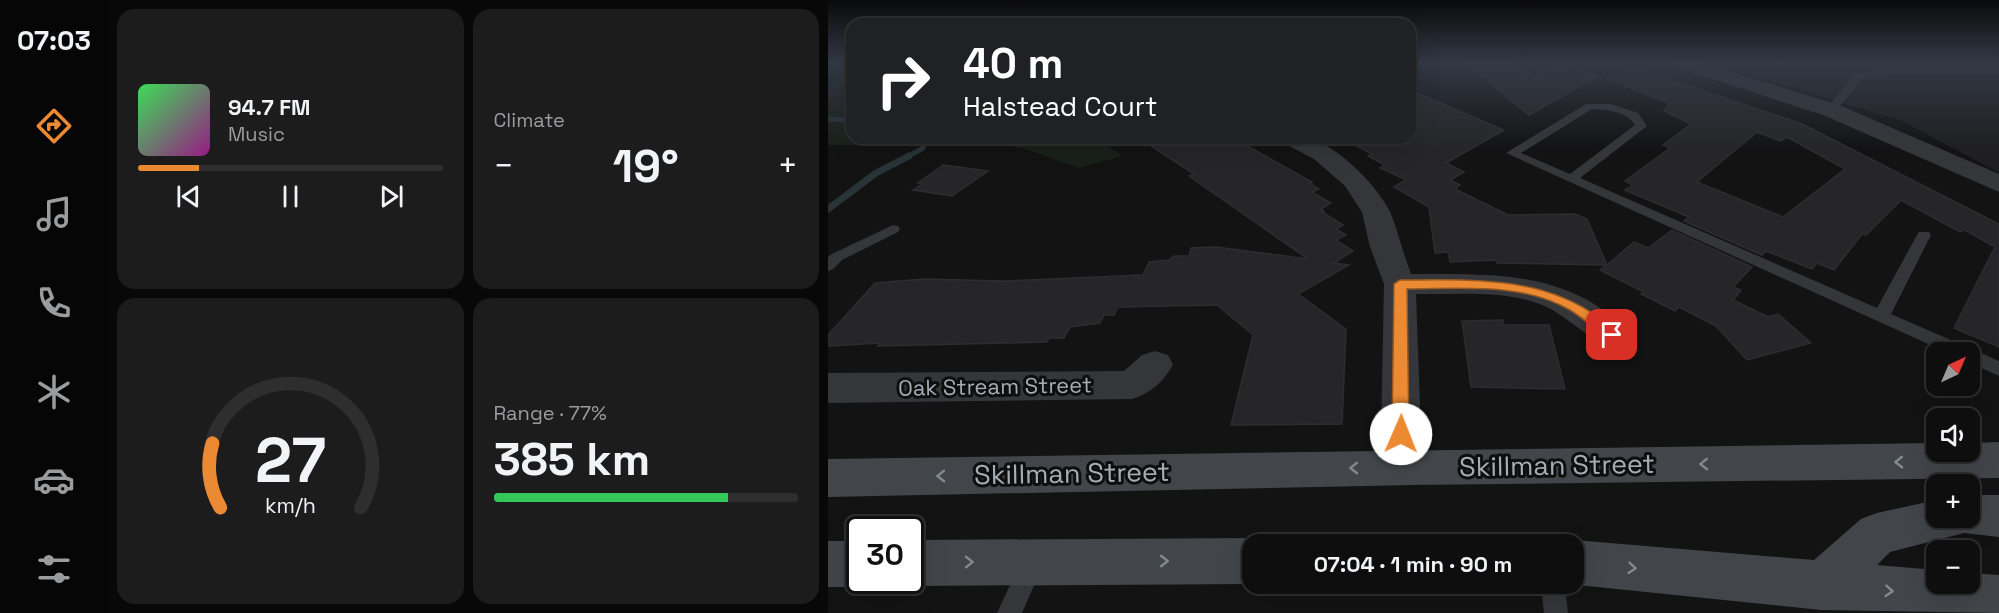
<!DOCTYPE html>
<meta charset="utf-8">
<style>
:root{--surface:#0e0e0f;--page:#1c1c1d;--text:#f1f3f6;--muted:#9b9c9e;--line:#2e2e2f;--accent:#ec8a33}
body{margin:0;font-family:"Space Grotesk",sans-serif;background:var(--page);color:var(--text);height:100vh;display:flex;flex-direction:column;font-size:22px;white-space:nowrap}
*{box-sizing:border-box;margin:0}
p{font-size:20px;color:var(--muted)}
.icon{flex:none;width:33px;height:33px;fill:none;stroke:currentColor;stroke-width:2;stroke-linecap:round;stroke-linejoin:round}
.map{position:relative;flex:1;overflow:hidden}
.details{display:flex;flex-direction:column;gap:9px;padding:9px;background:#080808;width:720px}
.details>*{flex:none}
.banner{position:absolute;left:18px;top:18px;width:570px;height:126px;border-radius:18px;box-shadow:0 6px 24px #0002,0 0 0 2px var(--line);background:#202124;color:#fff;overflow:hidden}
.needle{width:39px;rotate:44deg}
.fabs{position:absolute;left:1098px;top:342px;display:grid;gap:12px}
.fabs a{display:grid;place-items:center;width:54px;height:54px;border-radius:12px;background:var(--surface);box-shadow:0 6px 24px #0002,0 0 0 2px var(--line);font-size:30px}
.speed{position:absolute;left:18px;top:516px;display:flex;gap:12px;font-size:30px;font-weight:700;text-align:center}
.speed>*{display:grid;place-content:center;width:78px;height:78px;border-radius:50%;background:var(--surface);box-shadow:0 6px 24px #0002,0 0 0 2px var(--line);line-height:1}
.speed .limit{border:3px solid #111;border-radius:9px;background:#fff;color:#111}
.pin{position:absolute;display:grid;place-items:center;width:51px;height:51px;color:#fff;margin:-26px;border-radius:12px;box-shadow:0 3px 9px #0006}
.me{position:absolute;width:66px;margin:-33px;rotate:1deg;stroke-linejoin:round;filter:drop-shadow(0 0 4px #0008)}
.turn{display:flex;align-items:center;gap:21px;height:126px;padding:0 18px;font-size:27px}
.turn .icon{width:78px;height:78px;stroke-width:2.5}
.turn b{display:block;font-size:42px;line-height:51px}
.big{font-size:45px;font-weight:800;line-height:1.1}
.details .card{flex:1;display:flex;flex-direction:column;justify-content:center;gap:9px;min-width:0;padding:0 21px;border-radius:18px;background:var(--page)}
.details .dial{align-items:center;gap:0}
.dial svg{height:156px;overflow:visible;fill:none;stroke:var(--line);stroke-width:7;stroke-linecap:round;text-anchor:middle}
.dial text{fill:var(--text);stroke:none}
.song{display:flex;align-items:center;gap:18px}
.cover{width:72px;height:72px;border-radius:9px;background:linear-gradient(135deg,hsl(130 70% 55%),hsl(310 70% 35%))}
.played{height:6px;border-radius:3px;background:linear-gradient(90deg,var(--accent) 20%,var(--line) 20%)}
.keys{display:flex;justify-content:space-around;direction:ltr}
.heat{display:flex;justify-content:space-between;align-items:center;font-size:33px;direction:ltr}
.charge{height:9px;border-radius:4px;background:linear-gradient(90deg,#34c759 77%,var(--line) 0)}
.details .tiles{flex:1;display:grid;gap:9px;grid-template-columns:repeat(2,1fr)}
.trip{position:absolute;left:414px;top:534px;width:342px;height:60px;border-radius:18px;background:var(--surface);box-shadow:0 6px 24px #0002,0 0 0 2px var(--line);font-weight:800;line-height:60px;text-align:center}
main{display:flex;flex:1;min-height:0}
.menu{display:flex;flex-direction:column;width:108px;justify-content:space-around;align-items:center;background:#060606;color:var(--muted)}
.menu .icon{width:42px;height:42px}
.menu .on{color:var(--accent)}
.menu b{font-size:27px;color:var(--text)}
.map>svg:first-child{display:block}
.built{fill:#1f1f21}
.green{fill:#191f19}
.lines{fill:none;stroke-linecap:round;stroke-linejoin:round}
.stream-far1{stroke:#293438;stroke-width:5}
.stream{stroke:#293438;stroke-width:7}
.building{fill:#262628;stroke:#2d2d30;stroke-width:1.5;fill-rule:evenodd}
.service{fill:#343639;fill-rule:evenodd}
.minor{fill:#343639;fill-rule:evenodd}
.tertiary{fill:#343639;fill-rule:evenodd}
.secondary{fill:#424549;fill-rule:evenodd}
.oneway{stroke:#82898f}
.route{fill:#ec8a33;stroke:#995a21;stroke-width:1.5}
.labels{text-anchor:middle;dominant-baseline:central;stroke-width:6;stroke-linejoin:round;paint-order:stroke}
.street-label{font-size:22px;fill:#a5adb4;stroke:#0e0e0f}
.near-street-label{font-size:27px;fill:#a5adb4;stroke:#0e0e0f}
</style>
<main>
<nav class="menu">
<b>07:03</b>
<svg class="icon on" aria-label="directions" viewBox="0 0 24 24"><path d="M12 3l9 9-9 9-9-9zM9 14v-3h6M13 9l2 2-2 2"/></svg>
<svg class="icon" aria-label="music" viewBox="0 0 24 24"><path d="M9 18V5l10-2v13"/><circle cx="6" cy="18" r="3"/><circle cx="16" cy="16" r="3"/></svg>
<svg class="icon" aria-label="phone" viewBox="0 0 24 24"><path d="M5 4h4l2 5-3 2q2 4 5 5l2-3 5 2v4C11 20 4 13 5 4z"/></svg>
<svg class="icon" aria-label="climate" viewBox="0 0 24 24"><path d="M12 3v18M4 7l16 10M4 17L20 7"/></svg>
<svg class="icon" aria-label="car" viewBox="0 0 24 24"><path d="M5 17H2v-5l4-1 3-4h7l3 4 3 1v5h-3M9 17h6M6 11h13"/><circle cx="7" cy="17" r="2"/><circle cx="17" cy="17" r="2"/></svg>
<svg class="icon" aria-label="filters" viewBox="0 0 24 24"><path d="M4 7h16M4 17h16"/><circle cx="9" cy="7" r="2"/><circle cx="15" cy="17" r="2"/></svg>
</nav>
<section class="details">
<div class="tiles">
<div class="card">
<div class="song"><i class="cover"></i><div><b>94.7 FM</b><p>Music</p></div></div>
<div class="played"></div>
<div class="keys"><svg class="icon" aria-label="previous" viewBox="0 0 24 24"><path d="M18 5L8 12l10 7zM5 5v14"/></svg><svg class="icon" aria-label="pause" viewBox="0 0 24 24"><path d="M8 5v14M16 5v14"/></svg><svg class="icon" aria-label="next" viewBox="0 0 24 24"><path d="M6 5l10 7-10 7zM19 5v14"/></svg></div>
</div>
<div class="card"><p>Climate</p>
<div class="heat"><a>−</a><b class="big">19°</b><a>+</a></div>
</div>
<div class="card dial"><svg viewBox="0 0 100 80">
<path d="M14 69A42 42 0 1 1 86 69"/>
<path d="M14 69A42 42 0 0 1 10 36" stroke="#ec8a33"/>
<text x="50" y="56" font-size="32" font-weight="700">27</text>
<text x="50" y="72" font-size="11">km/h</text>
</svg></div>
<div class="card"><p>Range · 77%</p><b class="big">385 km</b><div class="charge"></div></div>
</div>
</section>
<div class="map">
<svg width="1171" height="613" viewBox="0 0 1171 613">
<rect width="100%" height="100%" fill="#131314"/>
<!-- built -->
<path class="built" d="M885 63H1171V173L1074 121Z"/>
<!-- green -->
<path class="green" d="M0 63H22L24 66V138H269L294 156 251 168 197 149 150 139 71 145H0Z"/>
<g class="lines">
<!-- stream-far1 -->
<path class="stream-far1" d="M0 119 24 120
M246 138 255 142
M78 157 94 149 100 138"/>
<!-- stream -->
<path class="stream" d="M0 209 48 173 81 156"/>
</g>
<!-- building -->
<path class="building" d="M637 63H687L705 76 724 66 735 65 770 76 701 115Z
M805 67 974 124 1171 224V347L1126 328 1167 247 1137 230 1132 232 1073 200 1038 235 1034 234 1006 270 989 263 984 269 938 251 934 255 856 221 861 217 797 190 805 185 797 181 842 148 835 145 863 124 836 111 841 103 779 79ZM929 132 952 141 959 137 1017 169 955 217 869 182Z
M582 90 676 130 618 163 636 172 622 180 632 185 627 189 680 215 747 214 759 219 779 265 806 242 820 248 844 230 924 267 905 287 913 290 905 300 940 317 950 314 983 343 919 360 888 326 851 307 847 311 813 294 816 292 772 270 778 265 669 263 668 260 622 262 620 252 607 253 601 207 566 187 578 180 552 168 557 165 540 156 544 154 514 138H582Z
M311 138H405L484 182 481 183 491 189 484 192 503 203 493 209 496 211 494 212 515 225 508 229 518 235 508 240 525 251 506 263 521 265 470 294 518 329 514 424 403 425 425 335 389 305 290 307 286 315H276L272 323 242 327 236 338H221L219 342 50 346 53 343 0 346V335L47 283 96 279 177 281 315 275 321 262 341 260 346 256H361L363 248 388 247 480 259 361 176 366 174Z
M115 165 160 171 124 196 85 190 94 184 90 183Z
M675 320 676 325H721L737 389 643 387 634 321Z"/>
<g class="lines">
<!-- service -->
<path class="service" d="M1057 69H1171V75H1057L1034 79 1007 112H999V108L1027 74Z
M758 104H783L810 113 819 126 752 178 1049 308 1089 235 1091 232H1101L1103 235 1063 314 1171 361V376L1142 363V352H1118L678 153ZM764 109C780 110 798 111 807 125L742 174 693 153Z
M65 225 70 226 72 229 70 232 14 260 5 269 0 271V257L4 254Z
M202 555 210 559 214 567 194 613H169L194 559Z
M713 584H737L740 613H716Z"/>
<!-- minor -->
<path class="minor" d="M452 138C462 138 476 136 485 139 513 150 549 185 562 212 570 230 575 254 583 274 649 274 724 270 779 313 788 320 796 325 801 335L796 344C792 345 787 347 783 347 771 346 737 316 721 308 681 289 631 295 588 294L593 434 605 467 599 480 584 485 569 480 553 434 556 284 542 247 534 212 517 186 486 159 456 143Z
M327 351 340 355 345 365C336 381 322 394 304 399L0 403V373L296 371 314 355Z"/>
<!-- tertiary -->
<path class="tertiary" d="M844 63H875L1011 105 1171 174V192L995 115 847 67Z"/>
<!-- secondary -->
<path class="secondary" d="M1171 442V478L584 485 0 497V459L1108 443V452H1142V443Z
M1142 495H1171V537L1136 533 1062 552 1049 565 1108 570V584H1142V573L1171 575V613L993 610 740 584H746V544H735L746 540 986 560 1033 519 1049 513 1108 500V518H1142Z
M424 538 440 544H424V584L82 586 68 580H82V540Z
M0 541H32V580H48L32 587H0Z"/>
</g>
<!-- one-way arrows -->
<defs><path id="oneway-chevron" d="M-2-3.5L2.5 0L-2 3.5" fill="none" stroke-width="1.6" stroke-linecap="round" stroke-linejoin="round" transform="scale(1.5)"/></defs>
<g class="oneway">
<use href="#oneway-chevron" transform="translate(1071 462) rotate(179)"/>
<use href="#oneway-chevron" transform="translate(876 464) rotate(179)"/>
<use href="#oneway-chevron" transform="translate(526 468) rotate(179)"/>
<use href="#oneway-chevron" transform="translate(113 476) rotate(179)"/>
<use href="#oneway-chevron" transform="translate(336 561)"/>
<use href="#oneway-chevron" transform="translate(141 562) rotate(-1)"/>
<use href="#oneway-chevron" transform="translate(804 568) rotate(5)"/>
<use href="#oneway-chevron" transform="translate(1061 591) rotate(4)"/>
</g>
<!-- sky -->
<linearGradient id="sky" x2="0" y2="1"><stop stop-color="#0a0a0b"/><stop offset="0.42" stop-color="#333945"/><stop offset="1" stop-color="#333945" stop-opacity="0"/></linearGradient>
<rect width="1171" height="149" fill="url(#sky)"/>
<!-- route -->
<path class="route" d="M572 280C641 280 711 275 770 317 777 322 787 327 791 335L784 340 779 338C767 329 755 318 742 310 694 282 632 289 579 289L581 434 578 439H567L564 434 566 284Z"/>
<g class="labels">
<!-- street labels -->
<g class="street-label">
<text transform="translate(167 386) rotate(-1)">Oak Stream Street</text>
</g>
<!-- near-street labels -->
<g class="near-street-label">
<text transform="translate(729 465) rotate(-1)">Skillman Street</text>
<text transform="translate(244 473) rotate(-1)">Skillman Street</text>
</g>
</g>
</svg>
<div class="fabs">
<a><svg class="needle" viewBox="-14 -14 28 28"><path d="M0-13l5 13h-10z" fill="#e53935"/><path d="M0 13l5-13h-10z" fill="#9b9c9e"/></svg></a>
<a><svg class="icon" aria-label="sound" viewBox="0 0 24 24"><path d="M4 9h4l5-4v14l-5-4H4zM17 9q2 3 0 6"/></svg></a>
<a>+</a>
<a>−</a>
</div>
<div class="speed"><div class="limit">30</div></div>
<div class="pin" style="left:784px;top:335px;background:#d93025"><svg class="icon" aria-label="arrive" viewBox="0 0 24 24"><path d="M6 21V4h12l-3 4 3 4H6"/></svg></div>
<svg class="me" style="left:573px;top:434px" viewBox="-20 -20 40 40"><circle r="19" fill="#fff"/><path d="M0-13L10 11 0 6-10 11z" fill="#ec8a33"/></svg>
<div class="trip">07:04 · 1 min · 90 m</div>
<div class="banner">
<div class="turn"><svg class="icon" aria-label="right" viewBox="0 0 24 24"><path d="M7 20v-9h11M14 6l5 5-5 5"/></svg><div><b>40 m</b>Halstead Court</div></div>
</div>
</div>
</main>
